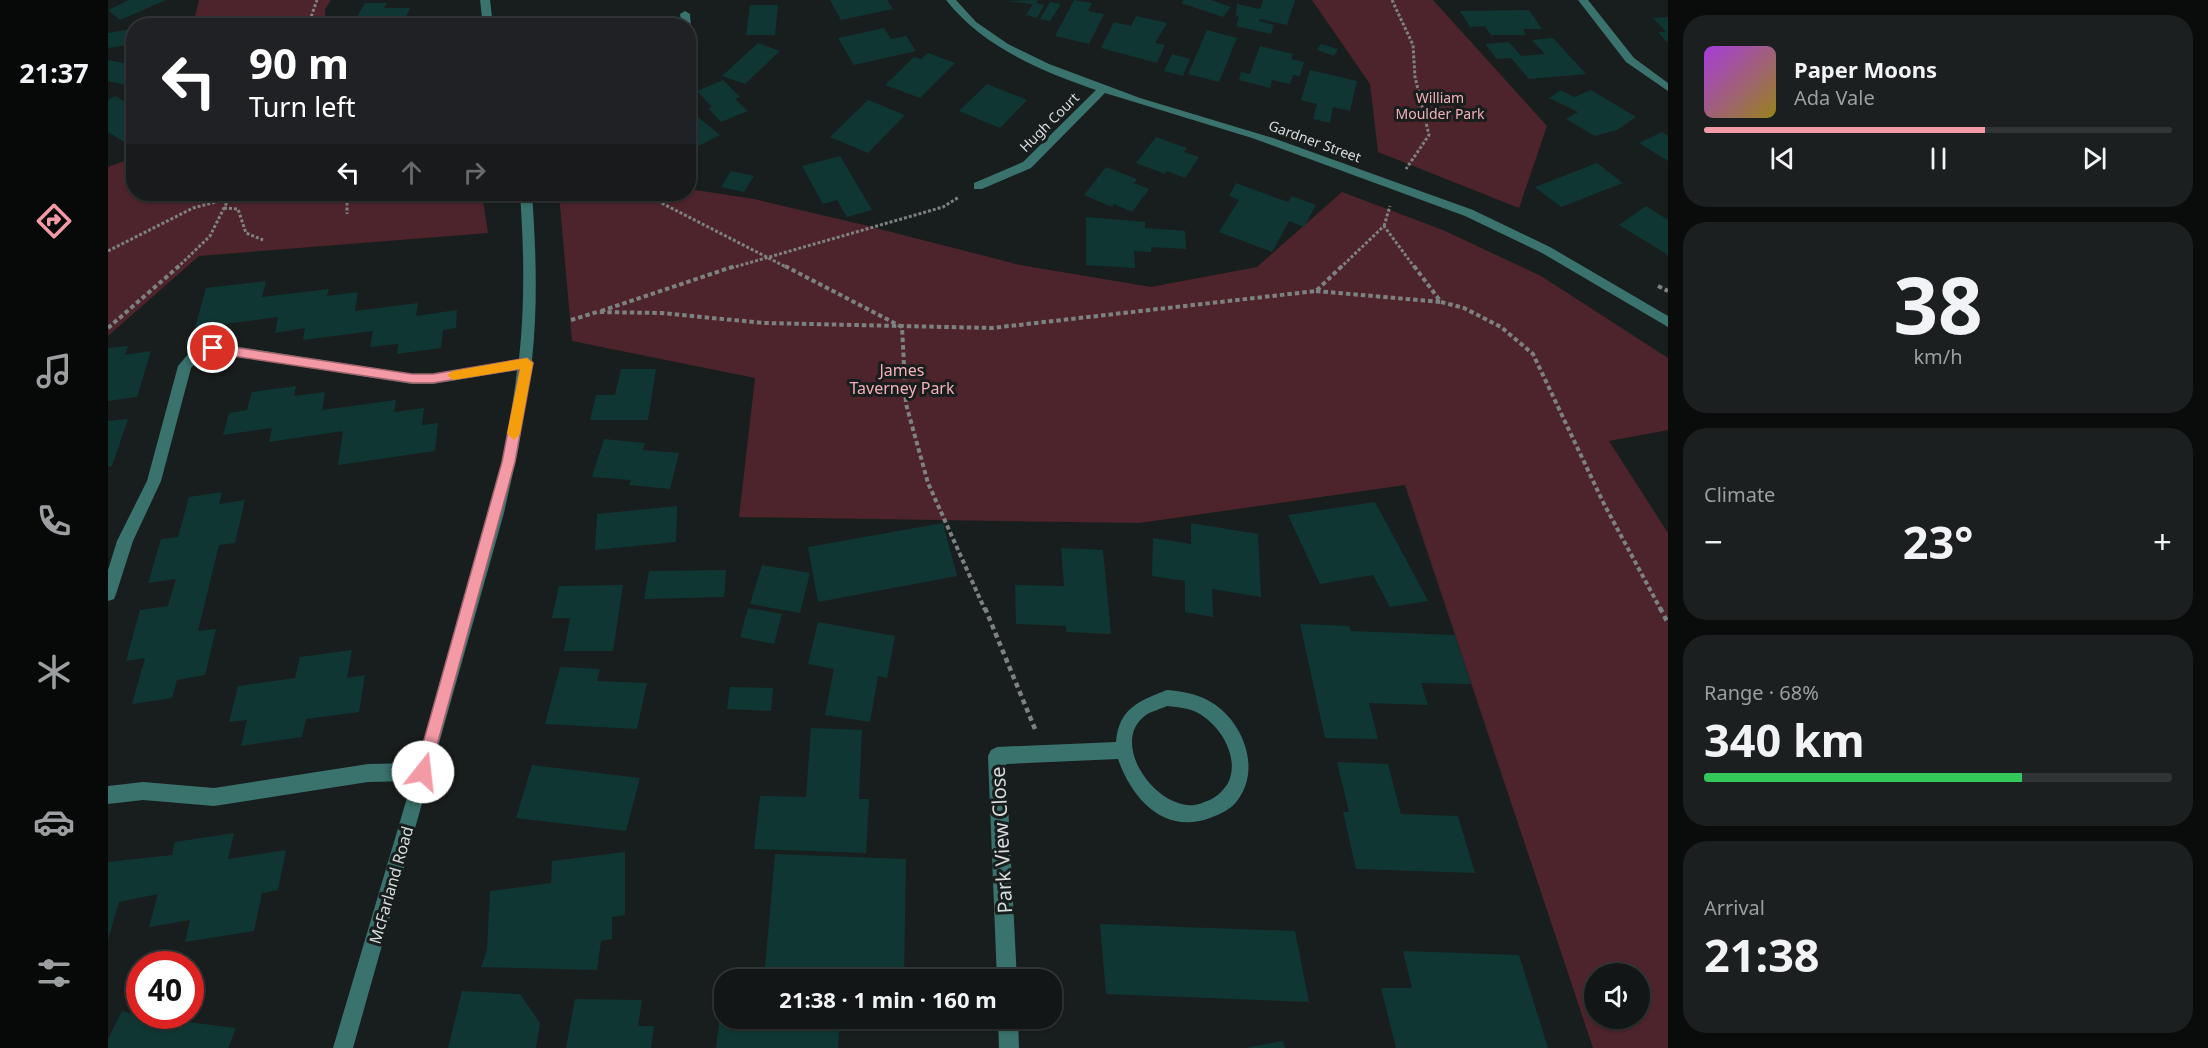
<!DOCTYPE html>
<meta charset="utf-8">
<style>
:root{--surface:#121616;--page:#1b1f1f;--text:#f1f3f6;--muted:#9c9fa1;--line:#313535;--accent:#f49aa6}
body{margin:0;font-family:"Noto Sans",sans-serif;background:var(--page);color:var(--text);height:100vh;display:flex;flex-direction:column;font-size:22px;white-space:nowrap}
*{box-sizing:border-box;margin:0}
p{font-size:20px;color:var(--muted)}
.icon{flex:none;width:33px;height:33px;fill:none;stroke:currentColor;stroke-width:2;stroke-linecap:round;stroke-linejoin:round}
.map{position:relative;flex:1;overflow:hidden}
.sheet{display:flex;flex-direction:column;gap:15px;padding:15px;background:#0a0c0c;width:540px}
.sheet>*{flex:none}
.top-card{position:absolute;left:18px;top:18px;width:570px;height:183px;border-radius:24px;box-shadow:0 2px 4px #0004,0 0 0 2px var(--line);background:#202124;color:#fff;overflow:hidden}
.tools{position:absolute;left:1476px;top:963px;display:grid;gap:12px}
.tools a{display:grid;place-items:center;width:66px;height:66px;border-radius:50%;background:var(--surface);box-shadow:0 2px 4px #0004,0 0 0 2px var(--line);font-size:30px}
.speed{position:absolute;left:18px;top:951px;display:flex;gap:12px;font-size:30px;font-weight:700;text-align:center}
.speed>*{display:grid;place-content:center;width:78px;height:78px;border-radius:50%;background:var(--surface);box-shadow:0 2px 4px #0004,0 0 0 2px var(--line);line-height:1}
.speed .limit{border:9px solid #d22;background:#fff;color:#111}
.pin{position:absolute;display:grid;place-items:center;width:51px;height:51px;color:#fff;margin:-26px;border:3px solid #fff;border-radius:50%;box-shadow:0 2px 6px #0007}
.me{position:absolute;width:66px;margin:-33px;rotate:16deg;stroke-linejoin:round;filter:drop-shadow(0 0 4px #0008)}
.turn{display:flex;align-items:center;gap:21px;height:126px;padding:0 24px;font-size:27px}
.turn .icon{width:78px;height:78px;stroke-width:2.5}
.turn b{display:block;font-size:42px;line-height:51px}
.lanes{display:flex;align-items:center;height:57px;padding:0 24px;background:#0003;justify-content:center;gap:30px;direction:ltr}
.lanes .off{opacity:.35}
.big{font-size:45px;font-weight:700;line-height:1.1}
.sheet .widget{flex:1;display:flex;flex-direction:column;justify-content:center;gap:9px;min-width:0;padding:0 21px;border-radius:24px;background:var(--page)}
.sheet .dial{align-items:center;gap:0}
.dial b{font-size:78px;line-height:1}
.song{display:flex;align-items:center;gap:18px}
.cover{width:72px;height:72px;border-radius:9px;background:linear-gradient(135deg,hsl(280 70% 55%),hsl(50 70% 35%))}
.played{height:6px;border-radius:3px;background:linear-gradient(90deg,var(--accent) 60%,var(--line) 60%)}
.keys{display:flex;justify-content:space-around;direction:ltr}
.heat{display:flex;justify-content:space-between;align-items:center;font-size:33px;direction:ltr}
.charge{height:9px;border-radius:4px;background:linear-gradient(90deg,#34c759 68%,var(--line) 0)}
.trip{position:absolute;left:606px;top:969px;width:348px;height:60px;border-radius:24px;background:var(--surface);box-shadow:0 2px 4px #0004,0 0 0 2px var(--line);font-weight:700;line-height:60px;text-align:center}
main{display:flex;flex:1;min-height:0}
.tab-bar{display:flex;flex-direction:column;width:108px;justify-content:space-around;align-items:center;background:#070909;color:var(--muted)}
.tab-bar .icon{width:42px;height:42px}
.tab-bar .current{color:var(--accent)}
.tab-bar b{font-size:27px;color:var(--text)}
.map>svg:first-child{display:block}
.green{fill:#4d242b;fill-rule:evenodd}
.building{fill:#103633}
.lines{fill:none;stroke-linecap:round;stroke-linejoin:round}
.path-far2{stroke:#7d8181;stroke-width:3;stroke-dasharray:3 2;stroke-linecap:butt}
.path-far1{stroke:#7d8181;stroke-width:4;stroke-dasharray:4.5 3;stroke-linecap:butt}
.path{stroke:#7d8181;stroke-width:4.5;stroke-dasharray:5 4;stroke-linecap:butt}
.minor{fill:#3a726d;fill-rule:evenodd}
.route{fill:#f49aa6;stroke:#9f646c;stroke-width:1.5}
.slow{fill:#f59e0b}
.labels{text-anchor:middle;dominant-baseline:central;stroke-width:6;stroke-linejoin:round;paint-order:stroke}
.far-park-label{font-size:14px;fill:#f5b0b9;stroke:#181e1d}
.far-street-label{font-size:14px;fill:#d9dcdc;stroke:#181e1d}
.park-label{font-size:16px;fill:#f5b0b9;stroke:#181e1d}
.street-label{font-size:16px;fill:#d9dcdc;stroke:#181e1d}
.near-street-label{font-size:20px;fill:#d9dcdc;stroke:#181e1d}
</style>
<main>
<nav class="tab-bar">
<b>21:37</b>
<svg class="icon current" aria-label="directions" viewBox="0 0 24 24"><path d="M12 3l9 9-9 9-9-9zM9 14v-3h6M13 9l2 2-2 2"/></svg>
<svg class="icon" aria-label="music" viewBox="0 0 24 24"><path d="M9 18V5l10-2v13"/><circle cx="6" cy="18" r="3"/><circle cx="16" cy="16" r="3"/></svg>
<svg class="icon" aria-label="phone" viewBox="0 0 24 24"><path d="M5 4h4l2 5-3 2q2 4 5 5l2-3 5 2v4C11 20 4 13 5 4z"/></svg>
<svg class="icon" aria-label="climate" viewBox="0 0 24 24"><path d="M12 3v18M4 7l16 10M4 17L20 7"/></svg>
<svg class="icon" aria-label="car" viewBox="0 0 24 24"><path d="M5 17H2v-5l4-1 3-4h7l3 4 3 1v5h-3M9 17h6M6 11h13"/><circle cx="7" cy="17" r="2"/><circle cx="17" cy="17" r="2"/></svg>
<svg class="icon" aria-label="filters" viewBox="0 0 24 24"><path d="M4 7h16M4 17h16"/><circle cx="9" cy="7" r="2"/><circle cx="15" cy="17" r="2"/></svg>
</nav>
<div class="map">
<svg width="1560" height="1048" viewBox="0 0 1560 1048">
<rect width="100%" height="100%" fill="#181e1d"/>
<!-- green -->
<path class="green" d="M91 0H223L217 9V25H85Z
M1204 0H1325L1439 126 1411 208 1270 152 1262 84Z
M25 158 26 194H374L380 233 91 256 0 336V167Z
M581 189 646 199 756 225 912 265 1043 287 1149 267 1234 192 1335 230 1433 276 1560 358V430L1501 441 1560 533V1048H1485L1297 485 1031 523 631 517 647 378 464 341 451 194H580ZM1486 974H1532V1018H1486Z"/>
<!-- building -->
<path class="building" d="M21 0H58L12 20 0 10Z
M722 0H779L785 9 733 20Z
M930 0 928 3 936 5 929 18 918 15 925 4 898 1Z
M966 0 984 3 980 11 996 14 981 44 947 36Z
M1076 0H1103L1123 7 1115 17 1073 3Z
M1155 0H1187L1179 25 1152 19 1151 21 1166 25 1163 34 1128 26 1131 17 1128 16 1129 4 1152 9Z
M942 2 953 4 942 21 932 19Z
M257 3H279L276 8H302L294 25H244Z
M642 5H670L667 35H638Z
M1421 10 1434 29H1415L1418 35H1383L1377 26 1362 27 1352 11Z
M1028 16 1059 23 1047 43 1057 45 1049 63 993 48 1006 22 1023 26Z
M1560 17V41H1558L1550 32H1558L1545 18Z
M516 18 519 26H490L489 23Z
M44 19 43 26H26V44L0 48V33L23 29 24 22Z
M776 28 783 39 798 36 808 51 746 65 730 38Z
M1099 30 1129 38 1111 82 1080 74Z
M1445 38 1478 74 1421 79 1403 58 1389 59 1377 44 1401 42 1413 56 1437 54 1424 40Z
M650 43 672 51 637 84 614 76Z
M1213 44 1230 49 1226 56 1209 50Z
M1152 46 1185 54 1183 59 1196 62 1192 76 1185 75 1182 84 1164 80 1162 88 1131 80 1133 72 1142 74Z
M820 53 847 63 812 98 777 85 806 57 813 59Z
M1064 54 1082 59 1075 76 1056 71Z
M0 60 26 65V82L21 86 0 81Z
M1202 70 1249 81 1242 111 1225 107 1222 123 1205 119 1209 104 1193 100Z
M615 80 632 97 627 99 640 111 613 122 600 108 604 107 589 91Z
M879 84 919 100 892 128 851 111Z
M1453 90 1466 97 1483 90 1528 117 1509 130 1487 136 1458 119 1470 112 1441 98Z
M7 96 25 106 21 109 26 111V136L16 142 0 132V100Z
M760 100 797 115 760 153 722 137Z
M590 117 612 135 580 151V123Z
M1554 132 1560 136V161L1531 143Z
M1048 137 1079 148 1076 152 1091 157 1077 178 1059 171 1057 174 1028 163Z
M732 156 764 210 739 217 729 200 715 204 694 166Z
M1489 163 1515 183 1453 207 1427 187Z
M998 167 1029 179 1026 183 1041 189 1024 212 1006 204 1004 207 976 195Z
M623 171 646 176 636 192 613 187Z
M1128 183 1180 202 1184 196 1208 205 1196 227 1181 221 1164 252 1111 232 1131 200 1121 196Z
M1538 206 1560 220V255L1511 225Z
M978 217 1037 222V228L1077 231 1078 249 1043 247V252L1026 251 1027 268 978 265Z
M158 281 154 297 221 289 219 296 250 292 247 311 310 303 308 316 349 310 348 328 335 330 333 348 289 354 290 344 262 347 265 331 195 340 197 328 167 333 170 317 87 328 98 288Z
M20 346 17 355 43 351 29 397 0 401V348Z
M513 369H548L540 420H482L488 395H507Z
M188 386 186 396 217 392 214 410 288 400 286 412 316 408 314 425 330 423 327 451 230 465 235 431 161 442 164 428 115 435 121 413 139 410 144 392Z
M20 419 4 466 0 467V421Z
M496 439 537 443 535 450 571 453 562 489 521 485 523 480 484 477Z
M114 492 111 504 137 500 127 543 111 545 90 631 108 629 97 675 69 680 64 698 24 704 37 658 18 661 32 610 60 606 68 579 40 583 53 539 70 537 81 497Z
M1267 502 1303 569 1320 601 1282 607 1265 575 1212 584 1180 515Z
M569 506 568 542 487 550 489 514Z
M835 523 849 576 710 602 700 547Z
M1083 523 1150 534 1153 597 1104 589 1105 617 1077 612V581L1044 576 1045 538 1083 544Z
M953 548 995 550 1003 634 958 632V626L908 624 907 585 956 586Z
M654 565 702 573 692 613 642 604Z
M618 570 616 597 536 599 541 571Z
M515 585 505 651H456L462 618H444L451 586Z
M640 608 674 614 666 644 632 637Z
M710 622 787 636 779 678 770 676 762 722 717 715 726 669 700 664Z
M1192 624 1241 626 1243 631 1347 635 1363 684 1313 683 1320 705 1261 703 1270 739 1217 738Z
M244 650 239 678 257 675 251 712 198 719 194 737 133 746 139 720 121 722 130 686 187 678 192 657Z
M452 667 492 669 489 681 539 683 529 729 437 724Z
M622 687 665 688 663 711 619 709Z
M703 728 754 730 751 799H761L758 853 646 849 652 796 698 797Z
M1229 762 1280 764 1293 814 1350 816 1367 873 1248 869 1235 812H1241Z
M424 765 532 778 518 831 408 818Z
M126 833 120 859 178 850 170 890 154 893 146 931 77 942 82 920 41 927 50 894 11 902 0 940V862L64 855 67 842Z
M517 852V915L504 917V939L493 941 489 970 373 967 379 950 382 891 443 883 444 861Z
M667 854 798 859 796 980H656Z
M992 924 1187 931 1201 1002 998 994Z
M1295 951 1411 955 1440 1048H1288L1273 988H1304Z
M354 991 412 994 432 1023 428 1048H340Z
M467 999 534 1000 530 1026H546L543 1048H458Z
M613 1007H616V1018H732L730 1048H608Z
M14 1011 32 1016 128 1028 120 1048H0V1039Z
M1175 1041 1177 1048H1141V1047Z"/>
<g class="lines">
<!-- path-far2 -->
<path class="path-far2" d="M1284 0 1305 45 1307 77 1321 135 1298 169
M200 26 209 0
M123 194 121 198 144 194
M227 194 239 202V214
M379 194H394
M536 194 680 268
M116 208 130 209 138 233 155 240
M1276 226 1282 206
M0 251 85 208 120 199
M69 268 102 236 121 198
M623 268 835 207 851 197
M1232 268 1276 226 1307 268"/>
<!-- path-far1 -->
<path class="path-far1" d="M677 266 794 327 798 404 820 483 877 610
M1306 266 1333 302 1356 308 1393 327 1425 354 1496 504 1553 610
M1550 286 1560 291
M1208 291 1333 302
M493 311 627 266
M463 320 489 312 553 313 656 323 884 328 1208 291 1234 266
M0 328 71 266"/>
<!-- path -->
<path class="path" d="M877 608 927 729
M1552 608 1560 623"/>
<!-- minor -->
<path class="minor" d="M372 0H382L385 26H375Z
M838 0H848L868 22 900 44 941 64 1032 98 1165 138 1365 210 1442 247 1560 316V327L1434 253 1357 216 1144 138 997 93 923 168 874 189H866V183L915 162 988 90C933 71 875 47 838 0Z
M1470 0H1480L1526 58 1560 83V91L1518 62Z
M577 11 582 14 583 28 580 29V26H574L572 14Z
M412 194H424C428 250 430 304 424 360L426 363 423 367 410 450 396 513 245 1048H225L304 781 260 782 106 806 35 800 0 804V786L35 782 106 788 260 764 309 763C346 634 394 504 409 370L325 384H304L119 355H95L83 368 53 481 25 541 8 594 6 599 0 601V570L9 541 39 481 70 366 87 346 119 345 304 374H325L411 359C417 304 416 250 412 194Z
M1059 690C1074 691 1090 694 1103 702 1135 721 1154 769 1129 801 1122 810 1112 814 1102 818 1056 835 1024 799 1010 759L898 764 909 980H889L880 756 883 750 889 747 1008 742C1011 708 1031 701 1059 690ZM1059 706C1068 707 1078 708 1086 711 1111 722 1133 757 1120 783 1115 791 1108 798 1099 801 1096 802 1090 805 1086 805 1047 809 1000 742 1038 715 1044 711 1053 709 1059 706Z
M890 1018H910L911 1048H891Z"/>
</g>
<!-- route -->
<path class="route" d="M105 344 304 374H325L419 358 425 363 407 462 320 778 315 780 309 778 307 772 394 462 412 369 325 383H304L105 353 99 348Z"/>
<!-- slow -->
<path class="slow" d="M419 358 425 363 412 434 406 440 399 434 412 369 345 380 339 375 345 371Z"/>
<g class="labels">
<!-- far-park labels -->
<g class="far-park-label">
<text x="1332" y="97">William<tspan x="1332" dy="16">Moulder Park</tspan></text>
</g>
<!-- far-street labels -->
<g class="far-street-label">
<text transform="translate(941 122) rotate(-45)">Hugh Court</text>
<text transform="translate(1207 141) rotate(20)">Gardner Street</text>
</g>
<!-- park labels -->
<g class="park-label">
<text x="794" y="370">James<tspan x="794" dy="18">Taverney Park</tspan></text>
</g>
<!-- street labels -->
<g class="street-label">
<text transform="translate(283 885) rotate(-74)">McFarland Road</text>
</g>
<!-- near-street labels -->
<g class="near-street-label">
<text transform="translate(893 840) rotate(-93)">Park View Close</text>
</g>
</g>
</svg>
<div class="tools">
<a><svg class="icon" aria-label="sound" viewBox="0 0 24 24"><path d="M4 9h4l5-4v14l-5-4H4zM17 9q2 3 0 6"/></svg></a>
</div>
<div class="speed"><div class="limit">40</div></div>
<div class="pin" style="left:105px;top:348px;background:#d93025"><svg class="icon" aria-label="arrive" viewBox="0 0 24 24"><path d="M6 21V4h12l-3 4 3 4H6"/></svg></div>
<svg class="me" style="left:315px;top:772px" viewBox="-20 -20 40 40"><circle r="19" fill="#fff"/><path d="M0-13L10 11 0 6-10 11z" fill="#f49aa6"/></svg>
<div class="trip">21:38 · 1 min · 160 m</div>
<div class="top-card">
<div class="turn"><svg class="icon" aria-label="left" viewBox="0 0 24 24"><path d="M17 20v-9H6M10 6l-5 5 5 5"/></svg><div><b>90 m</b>Turn left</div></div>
<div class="lanes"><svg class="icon" aria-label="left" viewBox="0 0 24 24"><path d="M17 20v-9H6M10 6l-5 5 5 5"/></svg><svg class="icon off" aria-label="ahead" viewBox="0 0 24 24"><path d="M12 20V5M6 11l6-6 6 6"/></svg><svg class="icon off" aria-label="right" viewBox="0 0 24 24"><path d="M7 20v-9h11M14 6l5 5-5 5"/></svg></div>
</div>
</div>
<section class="sheet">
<div class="widget">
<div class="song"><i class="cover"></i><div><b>Paper Moons</b><p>Ada Vale</p></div></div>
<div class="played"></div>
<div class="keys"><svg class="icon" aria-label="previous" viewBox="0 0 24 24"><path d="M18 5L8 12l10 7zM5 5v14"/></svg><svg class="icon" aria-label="pause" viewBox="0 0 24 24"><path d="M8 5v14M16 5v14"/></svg><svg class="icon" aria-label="next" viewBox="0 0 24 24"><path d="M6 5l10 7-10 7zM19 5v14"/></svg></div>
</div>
<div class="widget dial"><b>38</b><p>km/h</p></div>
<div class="widget"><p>Climate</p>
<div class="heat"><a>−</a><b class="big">23°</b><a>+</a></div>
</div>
<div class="widget"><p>Range · 68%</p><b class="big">340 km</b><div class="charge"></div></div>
<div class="widget"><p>Arrival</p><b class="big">21:38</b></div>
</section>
</main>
